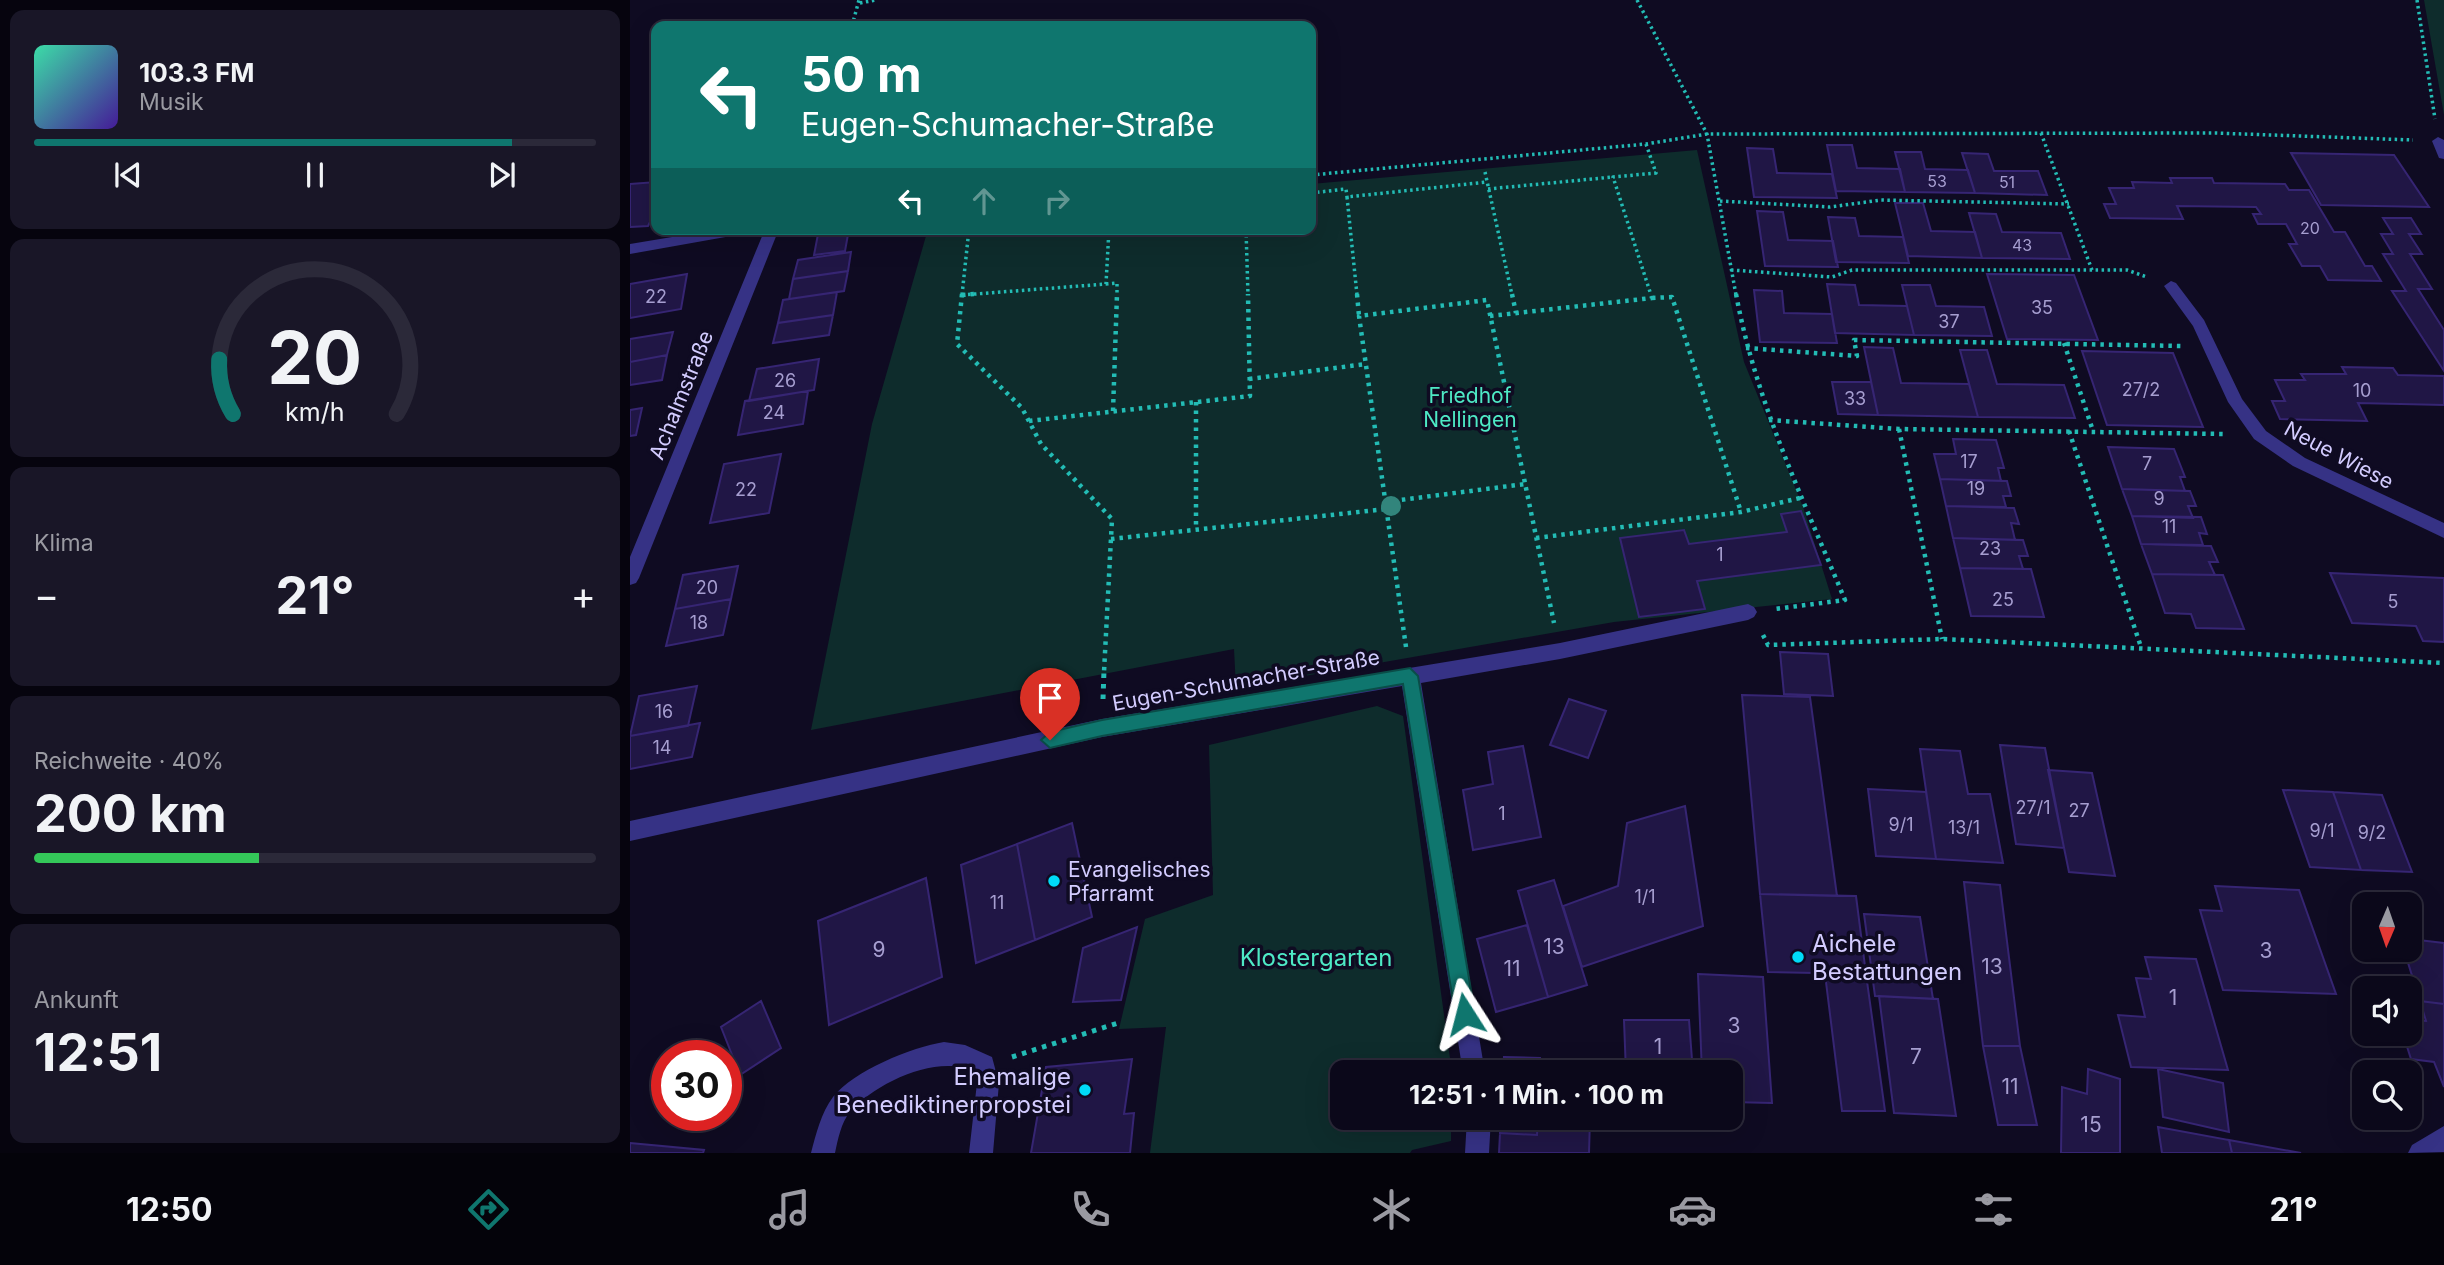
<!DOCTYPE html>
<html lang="de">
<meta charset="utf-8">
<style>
:root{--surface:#0b081a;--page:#191627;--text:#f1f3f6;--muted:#9a9aa2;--line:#2b2939;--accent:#0f766e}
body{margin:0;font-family:Inter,sans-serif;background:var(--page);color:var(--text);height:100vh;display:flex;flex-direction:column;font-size:26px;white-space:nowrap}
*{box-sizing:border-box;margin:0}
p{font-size:23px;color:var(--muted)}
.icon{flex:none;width:38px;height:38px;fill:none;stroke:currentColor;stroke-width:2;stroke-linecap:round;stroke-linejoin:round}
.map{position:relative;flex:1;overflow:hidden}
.sheet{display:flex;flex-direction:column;gap:10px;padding:10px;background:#06040e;width:630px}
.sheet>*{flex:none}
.hud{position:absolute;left:21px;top:21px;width:665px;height:214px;border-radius:14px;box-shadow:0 7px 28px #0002,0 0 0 2px var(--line);background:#0f766e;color:#fff;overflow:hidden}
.needle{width:46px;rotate:182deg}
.tools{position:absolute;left:1722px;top:892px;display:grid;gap:14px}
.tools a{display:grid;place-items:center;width:70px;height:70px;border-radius:14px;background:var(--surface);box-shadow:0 7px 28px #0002,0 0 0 2px var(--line);font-size:35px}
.speed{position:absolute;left:21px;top:1040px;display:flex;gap:14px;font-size:35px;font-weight:700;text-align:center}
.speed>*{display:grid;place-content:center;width:91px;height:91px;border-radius:50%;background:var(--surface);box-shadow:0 7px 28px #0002,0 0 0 2px var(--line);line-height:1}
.speed .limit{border:10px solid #d22;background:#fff;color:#111}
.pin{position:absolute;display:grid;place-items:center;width:60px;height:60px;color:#fff;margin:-72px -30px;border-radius:50% 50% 50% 0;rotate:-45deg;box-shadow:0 0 7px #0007}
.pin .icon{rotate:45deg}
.me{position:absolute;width:77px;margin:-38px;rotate:351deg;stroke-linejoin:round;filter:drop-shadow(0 0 5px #0008)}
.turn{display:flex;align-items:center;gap:24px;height:147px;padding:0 35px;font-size:32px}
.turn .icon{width:91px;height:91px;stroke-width:2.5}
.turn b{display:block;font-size:49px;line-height:60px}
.lanes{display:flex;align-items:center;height:66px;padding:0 35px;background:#0003;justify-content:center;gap:35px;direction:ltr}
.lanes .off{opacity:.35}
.big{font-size:52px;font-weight:700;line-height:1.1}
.sheet .tile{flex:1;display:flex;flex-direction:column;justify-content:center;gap:10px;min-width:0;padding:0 24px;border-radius:14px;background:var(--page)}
.sheet .dial{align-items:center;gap:0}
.dial svg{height:182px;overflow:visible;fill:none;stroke:var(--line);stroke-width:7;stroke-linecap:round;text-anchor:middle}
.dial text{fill:var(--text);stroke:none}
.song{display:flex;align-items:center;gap:21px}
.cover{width:84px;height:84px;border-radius:10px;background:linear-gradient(135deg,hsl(160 70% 55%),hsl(260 70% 35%))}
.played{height:7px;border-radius:4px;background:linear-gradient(90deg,var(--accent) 85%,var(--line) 85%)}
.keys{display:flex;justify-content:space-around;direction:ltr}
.heat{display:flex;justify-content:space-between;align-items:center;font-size:38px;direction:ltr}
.charge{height:10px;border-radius:5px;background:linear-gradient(90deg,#34c759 40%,var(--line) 0)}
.trip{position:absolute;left:700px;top:1060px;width:413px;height:70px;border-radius:14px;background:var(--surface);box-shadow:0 7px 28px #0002,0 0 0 2px var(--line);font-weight:700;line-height:70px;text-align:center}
.dock{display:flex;height:112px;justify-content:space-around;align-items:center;background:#04030a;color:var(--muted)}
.dock .icon{width:49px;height:49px}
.dock .active{color:var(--accent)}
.dock b{font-size:32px;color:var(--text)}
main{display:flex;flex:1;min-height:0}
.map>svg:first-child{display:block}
.green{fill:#0e2c2c}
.building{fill:#201645;stroke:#362573;stroke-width:2}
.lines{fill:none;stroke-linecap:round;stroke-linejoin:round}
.path-far2{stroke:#23bcb5;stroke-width:3.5;stroke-dasharray:2.5 3.5;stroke-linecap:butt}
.path-far1{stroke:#23bcb5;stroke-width:4.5;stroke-dasharray:3.5 5;stroke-linecap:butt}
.path{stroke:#23bcb5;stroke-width:5;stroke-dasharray:4.5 6;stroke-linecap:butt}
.minor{fill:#363285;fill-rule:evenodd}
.tree{fill:#32857c}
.route{fill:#0f766e;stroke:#0a4d48;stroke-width:2}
.poi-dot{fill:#00dbf7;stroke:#0f0b22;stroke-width:2.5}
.labels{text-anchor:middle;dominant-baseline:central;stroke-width:7;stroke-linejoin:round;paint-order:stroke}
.far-number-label{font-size:16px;fill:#a69ed0}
.number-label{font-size:18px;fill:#a69ed0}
.street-label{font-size:21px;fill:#d3ccff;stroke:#0f0b22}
.park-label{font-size:21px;fill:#4ee9c5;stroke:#0f0b22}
.poi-label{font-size:21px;fill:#d3ccff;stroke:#0f0b22;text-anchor:start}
.near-number-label{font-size:21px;fill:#a69ed0}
.near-poi-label{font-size:24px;fill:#d3ccff;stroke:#0f0b22;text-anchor:start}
.near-park-label{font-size:24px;fill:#4ee9c5;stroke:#0f0b22}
</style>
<main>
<section class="sheet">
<div class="tile">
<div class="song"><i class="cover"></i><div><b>103.3 FM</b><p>Musik</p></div></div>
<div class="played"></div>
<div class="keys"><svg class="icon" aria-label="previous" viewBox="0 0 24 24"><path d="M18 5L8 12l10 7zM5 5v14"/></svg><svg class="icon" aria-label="pause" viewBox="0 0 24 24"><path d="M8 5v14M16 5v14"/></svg><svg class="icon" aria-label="next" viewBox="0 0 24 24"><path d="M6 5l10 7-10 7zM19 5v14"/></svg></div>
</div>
<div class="tile dial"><svg viewBox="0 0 100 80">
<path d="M14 69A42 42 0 1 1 86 69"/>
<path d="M14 69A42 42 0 0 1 8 45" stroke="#0f766e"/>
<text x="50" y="56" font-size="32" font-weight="700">20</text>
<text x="50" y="72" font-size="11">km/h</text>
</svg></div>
<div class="tile"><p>Klima</p>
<div class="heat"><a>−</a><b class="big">21°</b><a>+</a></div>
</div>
<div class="tile"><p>Reichweite · 40%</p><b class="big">200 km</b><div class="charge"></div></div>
<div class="tile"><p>Ankunft</p><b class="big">12:51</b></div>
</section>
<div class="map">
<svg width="1814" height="1153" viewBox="0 0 1814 1153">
<rect width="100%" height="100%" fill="#0f0b22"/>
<!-- green -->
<path class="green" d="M1794 0H1814V115Z
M1067 150 1114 362 1173 507 1202 599 984 622 606 688 604 649 181 730 242 424 298 229H681V184Z
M747 706 773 716 822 1073H712V1118H821V1141L782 1150 780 1153H520L536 1027 489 1029 515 919 583 895 579 745Z"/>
<!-- building -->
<path class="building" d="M1197 145H1222L1227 168 1270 169 1275 192 1206 191Z
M1117 148 1143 149 1147 173 1202 174 1207 198 1124 197Z
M1265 152H1291L1295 169 1338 170 1345 193 1275 192Z
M1332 153 1358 154 1364 171H1408L1417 195 1345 193Z
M1661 153 1764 155 1799 207 1691 205Z
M1540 178H1582L1584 183 1655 184 1659 190H1679L1704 232H1715L1735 266H1742L1751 281 1698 280 1690 266H1672L1659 244H1667L1656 224H1628L1623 214H1631L1626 207 1547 206 1553 219 1480 218 1474 204H1486L1479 188H1504L1502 182 1542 183Z
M26 182V210L18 226 0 227V184Z
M1265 203H1293L1301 231 1345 232 1352 258 1278 256Z
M1127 211 1153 212 1158 240 1203 241 1208 267 1135 266Z
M1339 213 1366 214 1372 232 1431 233 1440 259 1352 258Z
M1198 217 1225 218 1229 236 1273 237 1279 263 1206 262Z
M1753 218H1781L1791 234H1779L1792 254H1780L1802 289H1788L1814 330V371L1762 291H1776L1753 254H1763L1751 234H1763Z
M189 229H219L215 251 184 255Z
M221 252 218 271 163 279 168 260Z
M218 271 214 291 159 299 163 279Z
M57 274 51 309 0 318V284Z
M1357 274 1444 275 1468 340 1377 339Z
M1197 284 1225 285 1229 305 1277 306 1284 335 1205 333Z
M1272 285H1300L1306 306 1354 307 1362 336 1284 335Z
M1124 290 1152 291 1154 313 1202 314 1207 343 1130 342Z
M207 292 203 315 148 323 153 300Z
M203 315 199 335 143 343 148 323Z
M43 332 37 355 0 362V339Z
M1234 347 1263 348 1271 383 1339 384 1348 417 1248 415Z
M1330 350H1357L1367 384 1434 385 1445 418 1348 417Z
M1452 351 1543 353 1573 427 1477 425Z
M37 355 32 380 0 385V362Z
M189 359 184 390 119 401 127 369Z
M1712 367 1763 368 1768 375 1814 376V405L1728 403 1737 421 1650 419 1642 401H1655L1645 380H1675L1671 374H1716Z
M1202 382H1241L1248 415 1208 414Z
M178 391 173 424 108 435 115 401Z
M12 408 6 435 0 436V410Z
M1323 439 1366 440 1374 468H1368L1371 481 1310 479 1304 454H1326Z
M1478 447 1544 449 1555 477H1550L1555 491 1492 489Z
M151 454 139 513 80 523 94 464Z
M1310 479 1377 481 1381 496H1373L1376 507 1316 506Z
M1492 489 1560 491 1566 506H1558L1563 518 1502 516Z
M1316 506 1384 508 1389 524 1381 523 1385 540 1323 538Z
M1171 511 1191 565 1067 581 1075 609 1009 617 990 538 1054 530 1059 544 1157 532 1151 514Z
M1502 516 1571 517 1577 534 1569 533 1573 545 1511 544Z
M1323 538 1393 540 1398 556H1389L1393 569 1330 568Z
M1511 544 1581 546 1588 562H1579L1585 575 1522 574Z
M108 566 101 599 45 609 53 575Z
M1330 568 1401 569 1414 617 1341 616Z
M1700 573 1814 578V642L1793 641 1786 626 1722 623Z
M1522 574 1593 575 1614 629 1566 628 1561 614 1535 613Z
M101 599 93 635 36 646 45 609Z
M1150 652 1198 654 1203 696 1154 694Z
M67 686 58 726 0 736 9 696Z
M1112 695 1180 697 1207 896 1130 894Z
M939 699 976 711 958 758 920 745Z
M70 723 62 757 0 769V736Z
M1370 745 1415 748 1434 848 1386 844Z
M893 746 911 837 843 850 833 790 863 784 858 752Z
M1290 749 1330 751 1338 794H1360L1373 863 1306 859Z
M1418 770 1462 773 1485 876 1439 872Z
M1238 789 1296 792 1306 859 1246 856Z
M1653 790 1703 792 1731 870 1680 867Z
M1703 792 1752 795 1782 872 1731 870Z
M1055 806 1073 926 952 967 933 906 988 886 997 823Z
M442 823 462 917 405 940 387 844Z
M387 844 405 940 346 963 331 865Z
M296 878 312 977 199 1025 188 921Z
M924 880 957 985 918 997 888 891Z
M1334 882 1370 885 1390 1046H1353Z
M1585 886 1669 890 1706 994 1593 990 1570 910 1592 911Z
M1130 894 1226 896 1236 974 1138 972Z
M1234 914 1290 917 1303 999 1245 996Z
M897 925 918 997 866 1012 847 939Z
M507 927 491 1000 443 1002 453 948Z
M1780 939 1814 943V1004L1790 1001 1774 950H1780Z
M1515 957 1566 959 1598 1070 1501 1067 1488 1015 1515 1017 1506 978 1521 979Z
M1068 974 1133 977 1142 1103 1101 1102V1073H1072Z
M1195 974H1236L1255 1111H1212Z
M1249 996 1308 999 1326 1116 1264 1113Z
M131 1001 151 1048 110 1075 91 1027Z
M1790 1001 1814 1004V1087L1804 1062 1781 1059 1773 1034H1780V1020L1796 1021Z
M994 1020H1059L1063 1073H996Z
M1353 1046H1390L1407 1125H1368Z
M874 1057 910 1058 909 1073H873Z
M502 1059 494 1114 504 1113 500 1153H401L416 1067Z
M1458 1069 1490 1079V1153H1431L1432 1087 1457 1094Z
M1528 1069 1593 1083 1599 1132 1533 1117Z
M871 1118H908L907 1135 870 1133Z
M908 1118H960L959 1153H869L870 1133 907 1135Z
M1528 1127 1599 1140 1602 1153H1532Z
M1599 1140 1671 1153H1602Z
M0 1143 74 1150 73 1153H0Z"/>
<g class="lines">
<!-- path-far2 -->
<path class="path-far2" d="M1007 0 1077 134 1106 295
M1787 0 1805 119
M230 3 246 0
M222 26 229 0
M1411 133 1462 270
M1016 144 1026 173 983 177 1021 295
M855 172 882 295
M681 175 1016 144 1077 134 1585 133 1783 140
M858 189 983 177
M681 193 716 189 717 197
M1090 201 1200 207 1251 200 1439 204
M616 229 618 295
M1101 270 1202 277 1222 270H1497L1517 277
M476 284 487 283V295
M332 295 339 229
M332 295 476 284 479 229
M727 295 717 197 857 182"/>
<!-- path-far1 -->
<path class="path-far1" d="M332 294 327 344 392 408 411 444 482 519 474 672
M727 294 729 316
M882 294 886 313
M1106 294C1126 402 1173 499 1215 600L1145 609
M332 295 344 294
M1022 298 1042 297 1111 512
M860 316 1022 298 1021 294
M1434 343 1463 431
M1116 348 1227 356 1224 340 1551 346
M619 379 736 364
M566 402V528
M483 411 487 294
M1139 420 1269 429 1594 434
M399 421 620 396 618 294
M1269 429 1312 639
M1439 431 1511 647
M755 502 895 484
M906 538 1111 512 1174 497
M481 539 756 509
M1133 635 1138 645 1312 639 1814 663
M776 647 729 316 857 300 924 623"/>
<!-- path -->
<path class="path" d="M473 699 474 670
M382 1057 491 1022"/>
<!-- minor -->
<path class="minor" d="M1808 137 1814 140V159L1809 158 1802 141Z
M90 229H125L118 233 0 254V244Z
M135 229H149L9 578 6 583 0 585V557Z
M1541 281 1546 283 1574 320 1612 399 1636 431 1675 458 1814 523V538L1663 466 1624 439 1598 402 1563 326 1534 286Z
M1118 604 1124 607 1127 612 1124 617 1118 620 930 659 791 683 855 1073H833L772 686 472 737 0 841V821L472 719 930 643Z
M314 1042 335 1045 362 1057 369 1083 363 1153H339L347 1083 344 1072C309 1053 245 1083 220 1112 211 1123 208 1139 205 1153H181C186 1134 191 1113 203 1097 223 1071 282 1047 314 1042Z
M837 1118H861L859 1153H835Z
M1814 1126V1152L1778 1153 1782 1145Z"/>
</g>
<!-- trees -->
<circle class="tree" cx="761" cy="506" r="10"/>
<!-- route -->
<path class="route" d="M780 668 788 676 845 1014 842 1021 835 1024 828 1021 825 1014 773 684 472 736 420 748 411 740 420 732 472 720Z"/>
<!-- markers -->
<g class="poi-dot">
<circle cx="424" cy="881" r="7"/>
<circle cx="1168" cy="957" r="7"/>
<circle cx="455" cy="1090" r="7"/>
</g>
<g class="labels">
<!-- far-number labels -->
<g class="far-number-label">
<text x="1307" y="181">53</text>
<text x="1377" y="182">51</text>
<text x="1680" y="228">20</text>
<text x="1392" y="245">43</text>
</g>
<!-- number labels -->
<g class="number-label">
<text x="26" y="296">22</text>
<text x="1412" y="307">35</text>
<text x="1319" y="321">37</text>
<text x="155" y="380">26</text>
<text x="1511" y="389">27/2</text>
<text x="1732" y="390">10</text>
<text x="1225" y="398">33</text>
<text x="144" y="412">24</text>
<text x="1339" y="461">17</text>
<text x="1517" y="463">7</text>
<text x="1346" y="488">19</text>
<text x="116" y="489">22</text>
<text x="1529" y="498">9</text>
<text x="1539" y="526">11</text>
<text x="1360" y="548">23</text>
<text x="1090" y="554">1</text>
<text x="77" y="587">20</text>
<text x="1373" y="599">25</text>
<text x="1763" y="601">5</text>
<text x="69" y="622">18</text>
<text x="34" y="711">16</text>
<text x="32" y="747">14</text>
<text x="1403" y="807">27/1</text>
<text x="1449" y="810">27</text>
<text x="872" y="813">1</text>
<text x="1271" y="824">9/1</text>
<text x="1334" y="827">13/1</text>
<text x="1692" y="830">9/1</text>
<text x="1742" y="832">9/2</text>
<text x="1015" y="896">1/1</text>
<text x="367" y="902">11</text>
</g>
<!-- street labels -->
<g class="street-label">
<text transform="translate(51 395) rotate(-68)">Achalmstraße</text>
<text transform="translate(1709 455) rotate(28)">Neue Wiese</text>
<text transform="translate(616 680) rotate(-10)">Eugen-Schumacher-Straße</text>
</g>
<!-- park labels -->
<g class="park-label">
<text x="840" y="395">Friedhof<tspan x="840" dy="24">Nellingen</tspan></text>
</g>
<!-- poi labels -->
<g class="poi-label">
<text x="438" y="869">Evangelisches<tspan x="438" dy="24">Pfarramt</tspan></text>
</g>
<!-- near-number labels -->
<g class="near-number-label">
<text x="924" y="946">13</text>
<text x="249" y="949">9</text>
<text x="1636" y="950">3</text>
<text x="1362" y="966">13</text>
<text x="882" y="968">11</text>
<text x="1543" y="997">1</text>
<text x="1104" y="1025">3</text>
<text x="1028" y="1046">1</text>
<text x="1286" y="1056">7</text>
<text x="1380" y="1086">11</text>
<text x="1461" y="1124">15</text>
</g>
<!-- near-poi labels -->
<g class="near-poi-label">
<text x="1182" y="943">Aichele<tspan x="1182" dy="28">Bestattungen</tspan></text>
<text x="441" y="1076" text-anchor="end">Ehemalige<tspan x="441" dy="28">Benediktinerpropstei</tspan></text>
</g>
<!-- near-park labels -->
<g class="near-park-label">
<text x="686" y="957">Klostergarten</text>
</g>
</g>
</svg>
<div class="tools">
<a><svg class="needle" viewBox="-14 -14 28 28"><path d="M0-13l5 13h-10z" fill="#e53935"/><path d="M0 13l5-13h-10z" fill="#9a9aa2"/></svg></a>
<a><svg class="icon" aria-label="sound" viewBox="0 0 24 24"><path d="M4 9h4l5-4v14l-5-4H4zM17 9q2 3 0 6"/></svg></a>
<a><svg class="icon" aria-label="search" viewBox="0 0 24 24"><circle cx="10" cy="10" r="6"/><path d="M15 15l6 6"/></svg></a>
</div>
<div class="speed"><div class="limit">30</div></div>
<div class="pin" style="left:420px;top:740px;background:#d93025"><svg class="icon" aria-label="arrive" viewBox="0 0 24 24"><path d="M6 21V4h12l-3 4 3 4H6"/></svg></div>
<svg class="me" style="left:835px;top:1014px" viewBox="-20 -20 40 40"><path d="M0-17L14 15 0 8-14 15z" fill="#0f766e" stroke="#fff" stroke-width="4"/></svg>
<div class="trip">12:51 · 1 Min. · 100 m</div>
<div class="hud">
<div class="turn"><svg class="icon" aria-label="left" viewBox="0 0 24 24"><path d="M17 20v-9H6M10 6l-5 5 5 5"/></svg><div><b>50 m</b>Eugen-Schumacher-Straße</div></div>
<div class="lanes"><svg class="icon" aria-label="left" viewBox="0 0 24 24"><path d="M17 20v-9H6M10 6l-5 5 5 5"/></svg><svg class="icon off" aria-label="ahead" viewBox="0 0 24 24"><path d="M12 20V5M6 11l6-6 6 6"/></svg><svg class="icon off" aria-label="right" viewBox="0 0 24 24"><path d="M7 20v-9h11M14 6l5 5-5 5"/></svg></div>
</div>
</div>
</main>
<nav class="dock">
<b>12:50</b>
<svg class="icon active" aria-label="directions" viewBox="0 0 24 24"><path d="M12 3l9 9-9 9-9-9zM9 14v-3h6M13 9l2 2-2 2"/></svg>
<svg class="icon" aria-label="music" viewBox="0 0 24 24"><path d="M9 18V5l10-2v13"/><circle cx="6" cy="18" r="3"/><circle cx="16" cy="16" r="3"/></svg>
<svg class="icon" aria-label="phone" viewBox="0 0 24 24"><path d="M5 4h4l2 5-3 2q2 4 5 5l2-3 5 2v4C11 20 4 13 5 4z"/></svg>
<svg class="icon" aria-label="climate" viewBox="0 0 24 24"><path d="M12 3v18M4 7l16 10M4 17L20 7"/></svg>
<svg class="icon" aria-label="car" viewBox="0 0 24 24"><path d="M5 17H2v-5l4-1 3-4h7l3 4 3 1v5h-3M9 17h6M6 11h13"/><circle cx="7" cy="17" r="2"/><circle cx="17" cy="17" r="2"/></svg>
<svg class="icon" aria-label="filters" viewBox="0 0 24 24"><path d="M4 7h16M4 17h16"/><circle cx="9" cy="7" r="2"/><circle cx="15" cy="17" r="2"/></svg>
<b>21°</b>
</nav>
